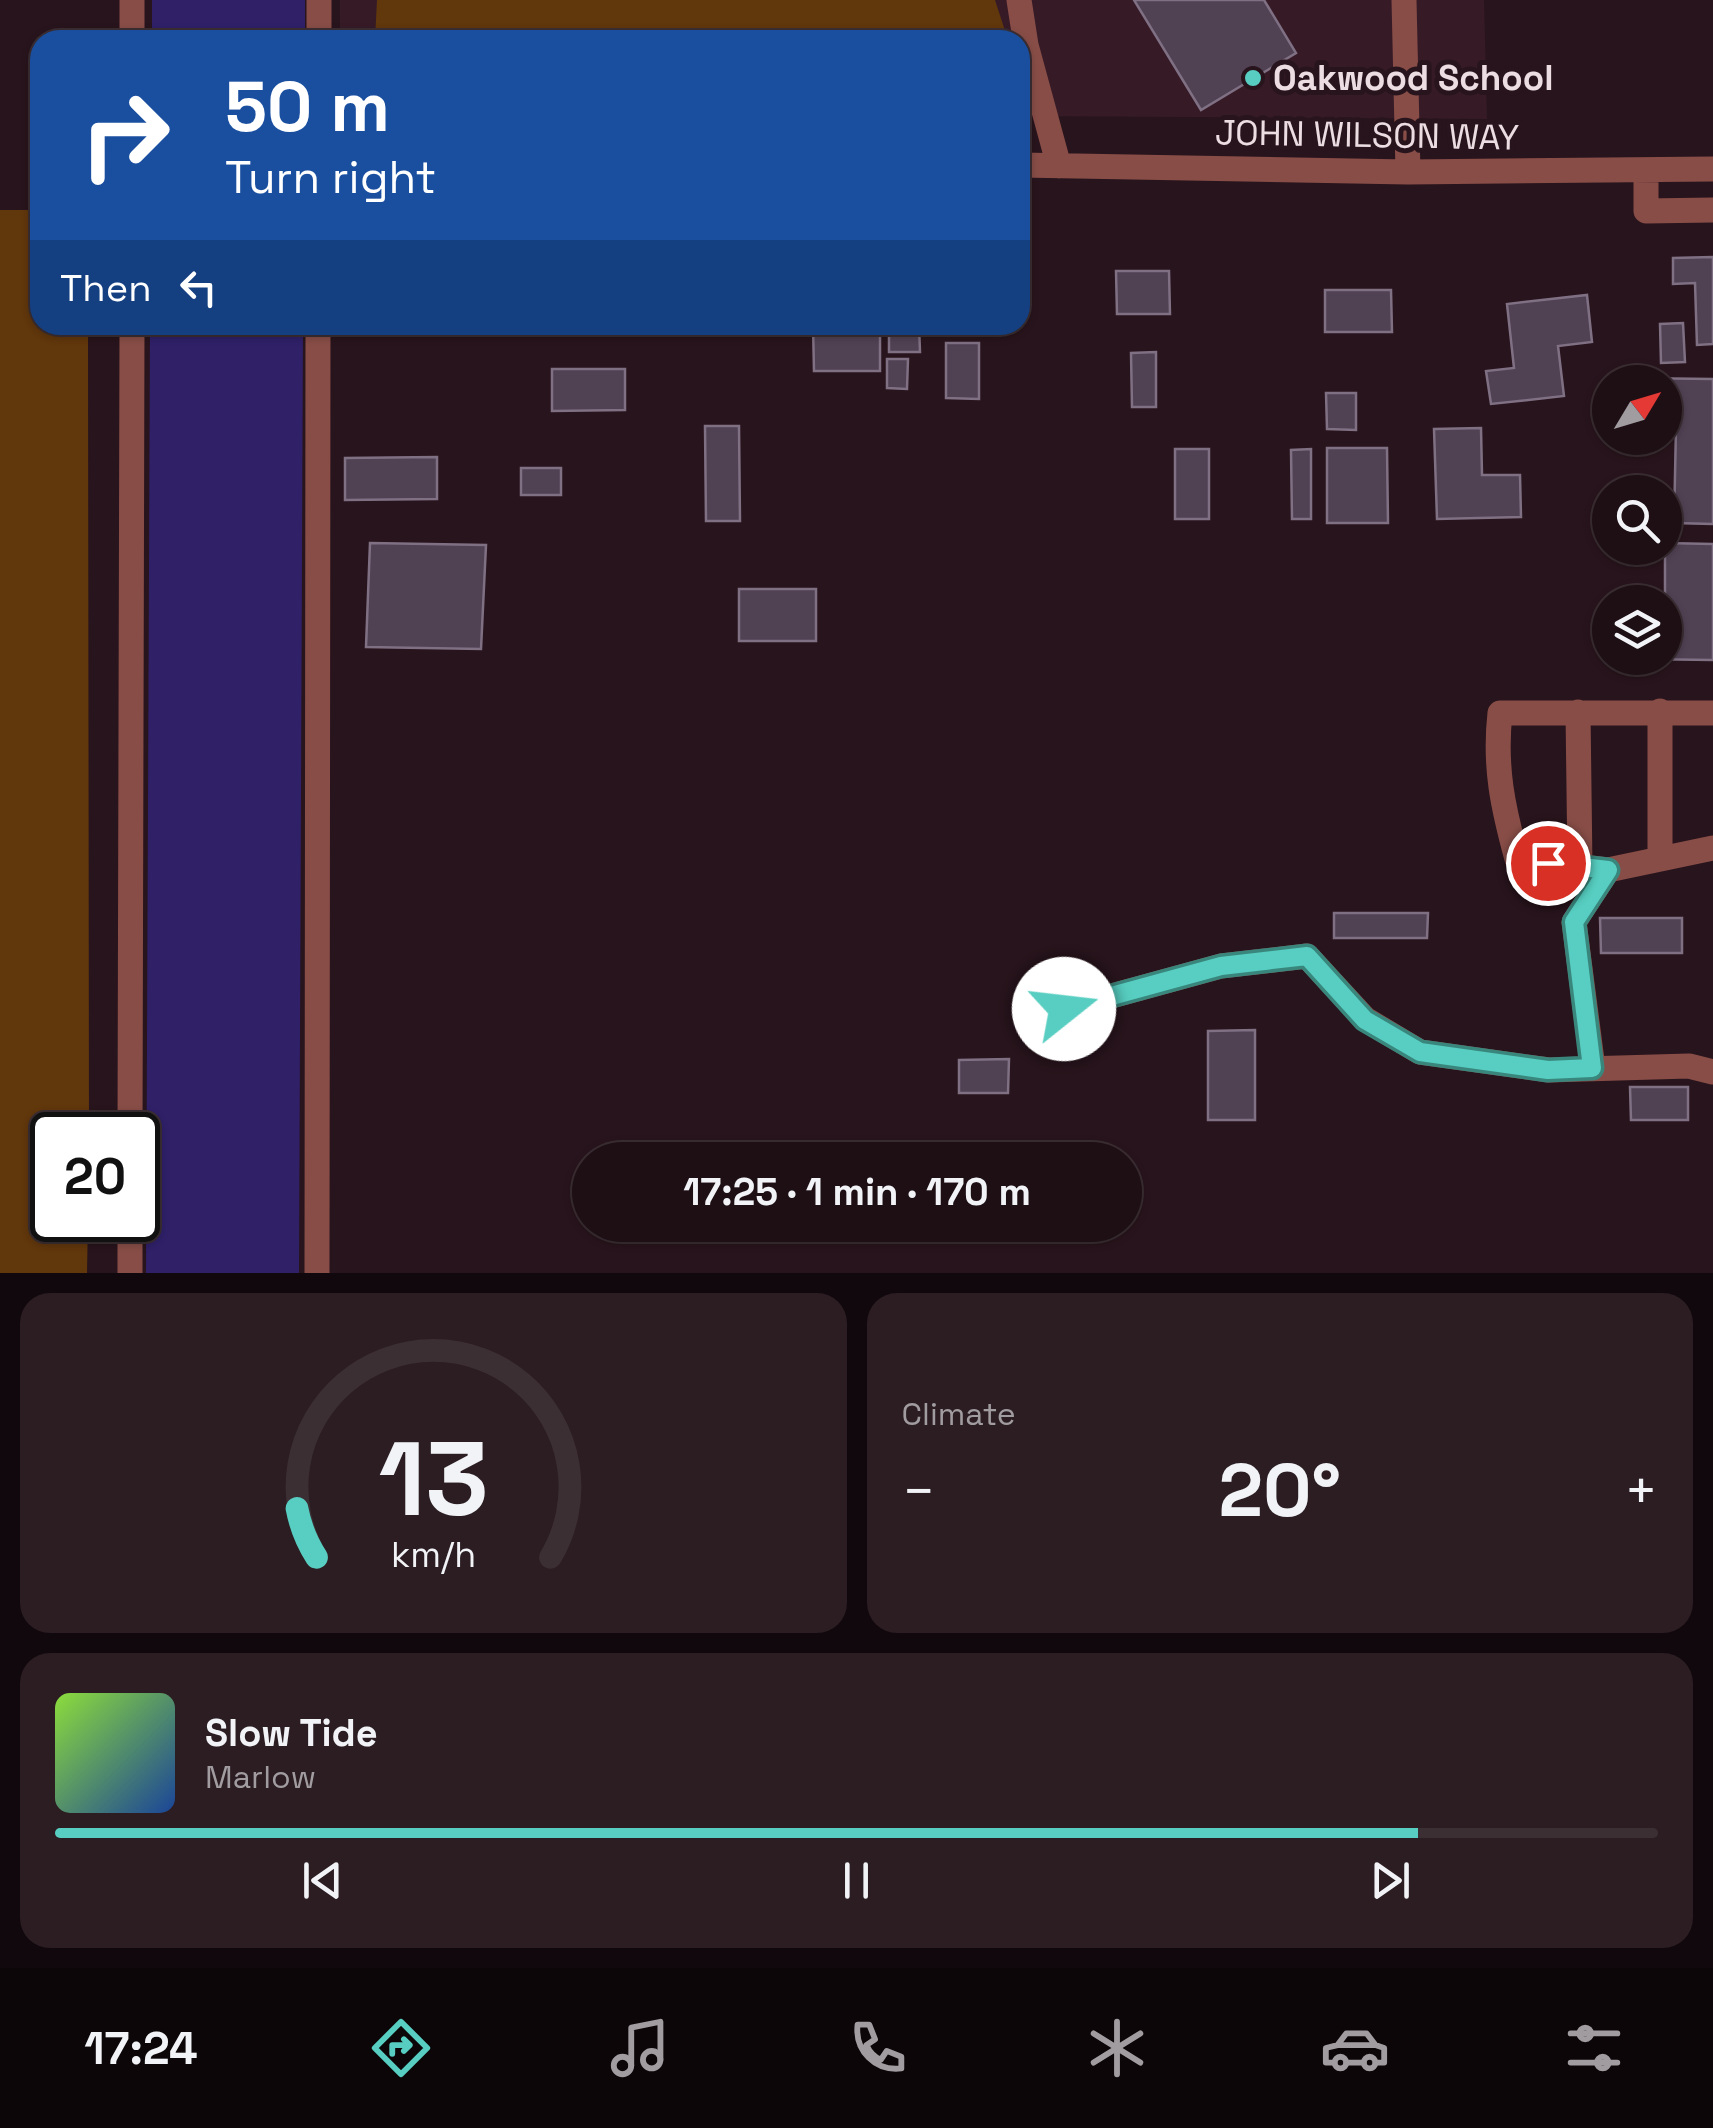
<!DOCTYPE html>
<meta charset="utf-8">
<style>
:root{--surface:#1e0f15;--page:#2b1d22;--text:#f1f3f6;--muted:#a19ca0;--line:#3c2f34;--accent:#57cec1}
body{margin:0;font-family:"Space Grotesk",sans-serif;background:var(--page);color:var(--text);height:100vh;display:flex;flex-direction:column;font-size:38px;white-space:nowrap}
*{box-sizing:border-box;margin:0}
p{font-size:32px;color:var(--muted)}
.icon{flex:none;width:55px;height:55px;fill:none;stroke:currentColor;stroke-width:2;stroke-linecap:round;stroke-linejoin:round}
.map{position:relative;height:1273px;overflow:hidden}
.details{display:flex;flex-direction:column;gap:20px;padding:20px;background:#10080c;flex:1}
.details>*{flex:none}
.top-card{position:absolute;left:30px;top:30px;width:1000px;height:305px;border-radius:30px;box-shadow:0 2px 8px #0004,0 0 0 2px var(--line);background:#1a4fa0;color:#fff;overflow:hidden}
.needle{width:65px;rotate:52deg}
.tools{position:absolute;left:1592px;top:365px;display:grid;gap:20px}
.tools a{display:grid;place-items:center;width:90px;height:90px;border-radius:50%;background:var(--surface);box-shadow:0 2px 8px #0004,0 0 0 2px var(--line);font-size:50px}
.speed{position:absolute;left:30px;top:1112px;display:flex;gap:20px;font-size:50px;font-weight:700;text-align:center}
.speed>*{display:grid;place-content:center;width:130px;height:130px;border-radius:50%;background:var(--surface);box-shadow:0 2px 8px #0004,0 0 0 2px var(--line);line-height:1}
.speed .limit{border:5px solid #111;border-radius:15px;background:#fff;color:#111}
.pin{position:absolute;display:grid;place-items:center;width:85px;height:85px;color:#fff;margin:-42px;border:5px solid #fff;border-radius:50%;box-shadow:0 2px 10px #0007}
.me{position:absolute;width:110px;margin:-55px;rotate:74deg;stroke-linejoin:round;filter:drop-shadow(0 0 8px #0008)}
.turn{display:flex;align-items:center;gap:35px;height:210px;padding:0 30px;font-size:45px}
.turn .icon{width:130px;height:130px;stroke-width:2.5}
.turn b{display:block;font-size:70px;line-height:85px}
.then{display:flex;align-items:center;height:95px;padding:0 30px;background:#0003;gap:20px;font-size:38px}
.big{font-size:75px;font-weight:600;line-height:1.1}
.details .tile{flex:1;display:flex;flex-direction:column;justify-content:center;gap:15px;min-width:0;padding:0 35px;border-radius:30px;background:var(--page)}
.details .dial{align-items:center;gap:0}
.dial svg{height:260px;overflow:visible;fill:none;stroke:var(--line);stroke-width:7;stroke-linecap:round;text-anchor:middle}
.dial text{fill:var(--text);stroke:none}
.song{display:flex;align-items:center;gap:30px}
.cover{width:120px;height:120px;border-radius:15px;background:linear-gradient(135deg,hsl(90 70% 55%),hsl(220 70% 35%))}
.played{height:10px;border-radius:5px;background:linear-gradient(90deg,var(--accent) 85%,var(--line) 85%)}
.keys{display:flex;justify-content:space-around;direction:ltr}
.heat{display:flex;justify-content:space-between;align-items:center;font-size:55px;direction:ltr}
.details .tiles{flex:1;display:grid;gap:20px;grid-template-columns:1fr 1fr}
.tile:last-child{grid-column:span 2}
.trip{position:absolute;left:572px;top:1142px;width:570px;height:100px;border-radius:50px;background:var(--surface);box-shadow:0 2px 8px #0004,0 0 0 2px var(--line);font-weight:600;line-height:100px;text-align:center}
.menu{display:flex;height:160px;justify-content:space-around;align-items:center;background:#0c0608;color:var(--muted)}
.menu .icon{width:70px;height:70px}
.menu .current{color:var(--accent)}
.menu b{font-size:45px;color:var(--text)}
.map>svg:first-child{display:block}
.built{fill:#361b27}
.green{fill:#61370c}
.water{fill:#2f2068}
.building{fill:#504153;stroke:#807084;stroke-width:2.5}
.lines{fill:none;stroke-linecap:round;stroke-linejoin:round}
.minor{stroke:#884d47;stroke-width:25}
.route-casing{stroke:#39867d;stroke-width:25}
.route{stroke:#57cec1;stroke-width:18}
.poi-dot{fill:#57cec1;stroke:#28141c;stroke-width:4}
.labels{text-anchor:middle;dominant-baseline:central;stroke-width:10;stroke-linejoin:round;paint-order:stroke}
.poi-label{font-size:35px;font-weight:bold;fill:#ecdde3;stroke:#28141c;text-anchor:start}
.street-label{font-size:35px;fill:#ecdde3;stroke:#28141c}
</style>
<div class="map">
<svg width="1713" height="1273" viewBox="0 0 1713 1273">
<rect width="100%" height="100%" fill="#28141c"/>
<!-- built -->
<path class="built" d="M340 0H1484L1487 119 1020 116V40H340Z"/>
<!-- green -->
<path class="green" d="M377 0H995L1008 40H375Z
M0 210H40V325H88L89 1135H52V1220H88L87 1273H0Z"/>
<!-- water -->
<path class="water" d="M152 0H305V40H152Z
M150 325H303L299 1273H146Z"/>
<!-- building -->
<path class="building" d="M1134 0H1264L1296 53 1201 110Z
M1713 257V344L1697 345 1695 283 1673 284V258Z
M1116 271H1169L1170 314H1117Z
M1325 290H1391L1392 332H1325Z
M1587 295 1592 342 1558 346 1564 396 1491 404 1486 371 1514 368 1507 304Z
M1683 323 1685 362 1661 363 1660 324Z
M813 325H880V371H814Z
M889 325H919L920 352H889Z
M946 343H979V399L946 398Z
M1156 352V407H1132L1131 353Z
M887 359H908L907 389 887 388Z
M552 369H625V410L552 411Z
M1633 378 1713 379V524L1674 523 1676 428H1665V382H1633Z
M1326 393H1356V430L1327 429Z
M705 426H739L740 521H706Z
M1481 428 1482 475H1520L1521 517 1437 519 1434 429Z
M1327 448H1387L1388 523H1327Z
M1175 449H1209V519H1175Z
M1311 449V519H1292L1291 450Z
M437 457V499L345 500V458Z
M521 468H561V495H521Z
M370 543 486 545 481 649 366 647Z
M1665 543 1713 544V660L1639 659 1665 658Z
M739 589H816V641H739Z
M1334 913H1428L1427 938H1334Z
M1600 918H1682V953H1601Z
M1255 1030V1120H1208V1031Z
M1009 1059 1008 1093H959V1060Z
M1630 1087H1688V1120H1631Z"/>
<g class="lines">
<!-- minor -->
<path class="minor" d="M1019 0 1026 45 1059 166
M1404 0 1408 172
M132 40V0
M319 40V0
M1020 165 1408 172 1713 169
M1646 171V211L1713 210
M1660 711V859
M1578 712 1580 867
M1608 870 1517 859C1503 808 1494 767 1500 713H1713
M1064 1009 1221 966 1307 956 1365 1019 1420 1052 1549 1070 1689 1066 1713 1072
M1593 1068 1574 922 1608 870 1713 848
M130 1135 132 325
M130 1273V1220
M317 1273 318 325"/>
</g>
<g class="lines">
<!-- route casing -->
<g class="route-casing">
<path id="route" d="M1064 1009 1221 966 1307 956 1365 1020 1420 1052 1548 1070 1592 1068 1574 922 1608 870 1548 863"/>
</g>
<!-- route -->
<use href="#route" class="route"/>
</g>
<!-- markers -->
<circle class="poi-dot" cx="1253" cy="78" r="10"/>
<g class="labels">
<!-- poi labels -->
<g class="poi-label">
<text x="1273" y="78">Oakwood School</text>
</g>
<!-- street labels -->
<g class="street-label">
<text transform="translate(1367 135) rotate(1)">JOHN WILSON WAY</text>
</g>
</g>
</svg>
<div class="tools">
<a><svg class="needle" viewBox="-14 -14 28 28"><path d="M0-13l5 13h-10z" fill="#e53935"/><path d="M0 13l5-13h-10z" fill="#a19ca0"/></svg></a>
<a><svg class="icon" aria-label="search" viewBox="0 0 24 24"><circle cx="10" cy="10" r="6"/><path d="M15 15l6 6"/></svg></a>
<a><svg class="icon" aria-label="layers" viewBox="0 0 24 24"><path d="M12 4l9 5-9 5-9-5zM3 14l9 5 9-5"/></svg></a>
</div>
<div class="speed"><div class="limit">20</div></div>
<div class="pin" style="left:1548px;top:863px;background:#d93025"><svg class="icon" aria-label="arrive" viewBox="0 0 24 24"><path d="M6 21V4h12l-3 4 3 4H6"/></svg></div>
<svg class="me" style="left:1064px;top:1009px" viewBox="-20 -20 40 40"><circle r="19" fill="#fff"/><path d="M0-13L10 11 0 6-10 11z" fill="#57cec1"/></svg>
<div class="trip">17:25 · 1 min · 170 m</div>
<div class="top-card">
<div class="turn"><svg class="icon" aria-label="right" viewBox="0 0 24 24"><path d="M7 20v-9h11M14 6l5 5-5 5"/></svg><div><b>50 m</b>Turn right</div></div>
<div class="then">Then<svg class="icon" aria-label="left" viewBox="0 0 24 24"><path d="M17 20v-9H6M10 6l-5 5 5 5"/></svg></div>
</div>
</div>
<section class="details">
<div class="tiles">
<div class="tile dial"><svg viewBox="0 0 100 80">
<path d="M14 69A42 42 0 1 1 86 69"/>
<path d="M14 69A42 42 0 0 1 8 54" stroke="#57cec1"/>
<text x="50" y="56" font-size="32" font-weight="700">13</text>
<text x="50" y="72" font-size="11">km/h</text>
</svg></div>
<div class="tile"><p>Climate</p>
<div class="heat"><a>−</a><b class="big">20°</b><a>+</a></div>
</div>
<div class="tile">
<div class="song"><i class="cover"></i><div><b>Slow Tide</b><p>Marlow</p></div></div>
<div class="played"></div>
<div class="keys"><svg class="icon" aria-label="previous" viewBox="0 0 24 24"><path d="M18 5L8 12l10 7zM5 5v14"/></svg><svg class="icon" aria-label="pause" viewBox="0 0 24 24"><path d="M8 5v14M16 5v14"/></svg><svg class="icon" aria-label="next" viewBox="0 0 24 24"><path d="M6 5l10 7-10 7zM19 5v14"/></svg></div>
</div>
</div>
</section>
<nav class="menu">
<b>17:24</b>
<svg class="icon current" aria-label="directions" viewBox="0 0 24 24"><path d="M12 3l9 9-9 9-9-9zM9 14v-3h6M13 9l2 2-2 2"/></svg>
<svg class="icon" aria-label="music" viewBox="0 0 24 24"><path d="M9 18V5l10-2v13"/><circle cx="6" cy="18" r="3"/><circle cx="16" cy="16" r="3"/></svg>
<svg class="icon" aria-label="phone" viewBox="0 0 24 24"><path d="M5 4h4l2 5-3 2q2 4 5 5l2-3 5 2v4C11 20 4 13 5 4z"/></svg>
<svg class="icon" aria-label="climate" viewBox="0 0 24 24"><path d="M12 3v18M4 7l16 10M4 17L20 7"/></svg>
<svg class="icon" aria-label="car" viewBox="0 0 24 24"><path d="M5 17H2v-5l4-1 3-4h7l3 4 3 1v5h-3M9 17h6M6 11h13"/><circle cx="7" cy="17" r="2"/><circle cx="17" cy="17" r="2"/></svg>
<svg class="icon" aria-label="filters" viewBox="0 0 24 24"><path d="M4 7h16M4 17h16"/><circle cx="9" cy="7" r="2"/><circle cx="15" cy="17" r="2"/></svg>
</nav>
